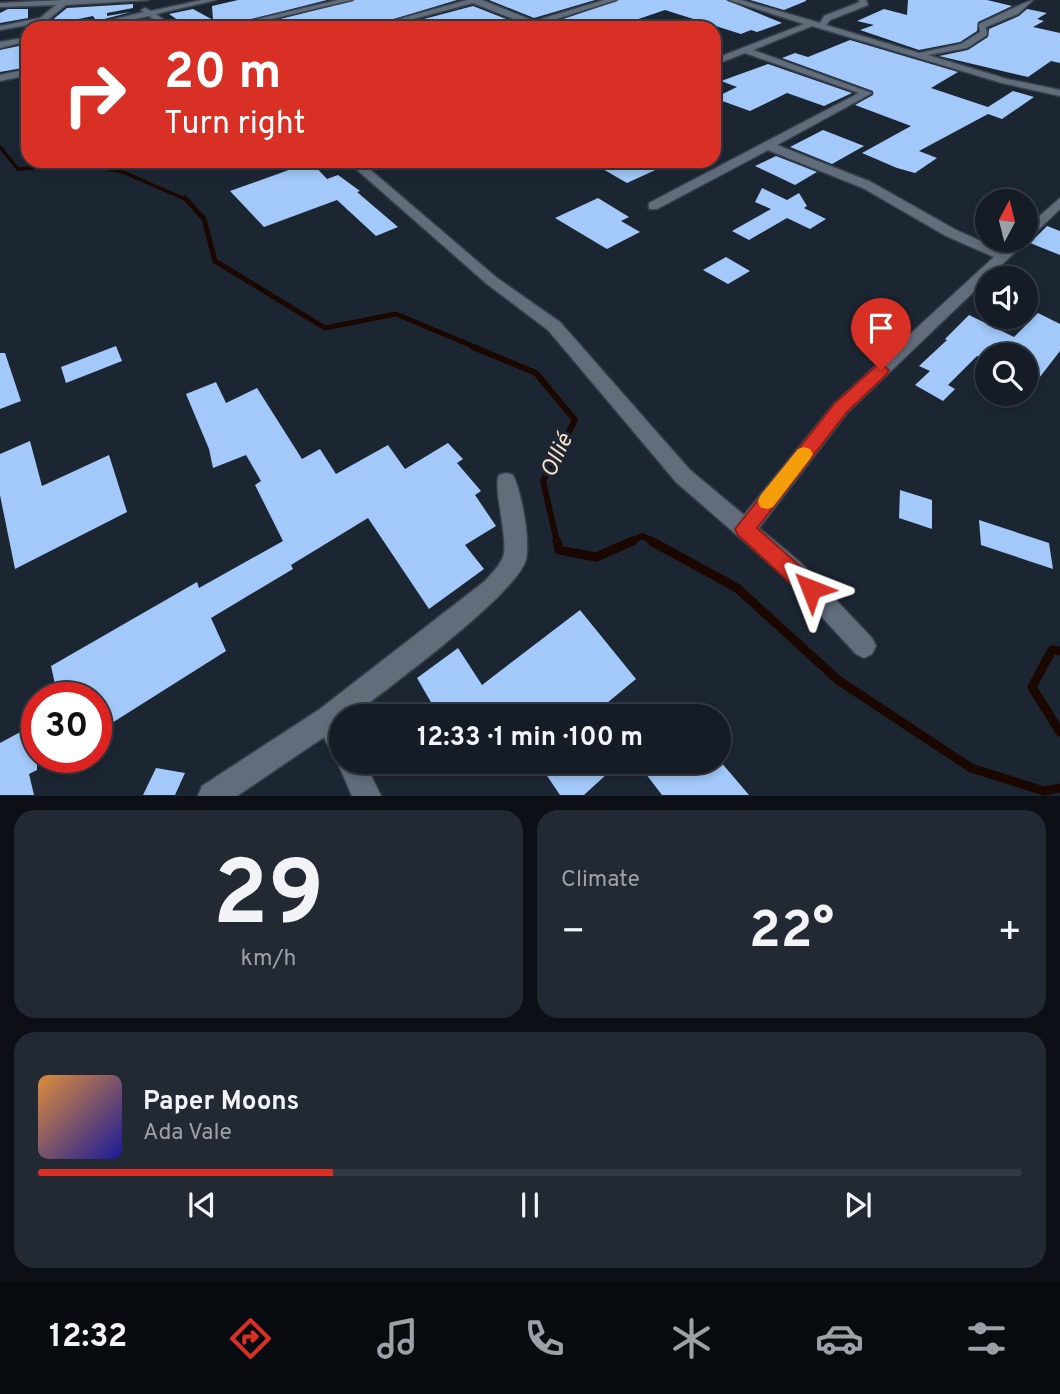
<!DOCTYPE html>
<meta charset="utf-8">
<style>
:root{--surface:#151c26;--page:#222932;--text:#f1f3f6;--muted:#9da1a7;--line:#343a43;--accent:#d93025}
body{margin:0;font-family:Overpass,sans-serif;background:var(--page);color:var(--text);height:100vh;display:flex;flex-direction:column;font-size:26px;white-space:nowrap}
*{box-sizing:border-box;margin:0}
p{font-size:23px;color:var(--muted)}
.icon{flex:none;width:38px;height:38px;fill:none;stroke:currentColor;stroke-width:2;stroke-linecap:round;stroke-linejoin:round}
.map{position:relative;height:796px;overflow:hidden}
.side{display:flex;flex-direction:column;gap:14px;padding:14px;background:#0c0f15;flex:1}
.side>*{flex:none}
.hud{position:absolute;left:21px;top:21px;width:700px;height:147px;border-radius:21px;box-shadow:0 4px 10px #0003,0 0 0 2px var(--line);background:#d93025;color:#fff;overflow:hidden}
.needle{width:46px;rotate:7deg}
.fabs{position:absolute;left:975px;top:189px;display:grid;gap:14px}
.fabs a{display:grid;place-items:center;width:63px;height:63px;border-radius:50%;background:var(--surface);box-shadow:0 4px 10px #0003,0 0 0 2px var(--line);font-size:35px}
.speed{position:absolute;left:21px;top:682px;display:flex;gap:14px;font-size:35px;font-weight:700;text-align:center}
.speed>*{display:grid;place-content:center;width:91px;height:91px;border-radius:50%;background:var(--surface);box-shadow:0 4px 10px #0003,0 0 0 2px var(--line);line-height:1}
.speed .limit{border:10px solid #d22;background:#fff;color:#111}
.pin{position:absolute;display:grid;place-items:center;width:60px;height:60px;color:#fff;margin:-72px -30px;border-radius:50% 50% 50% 0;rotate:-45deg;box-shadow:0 0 7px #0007}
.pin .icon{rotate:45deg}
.me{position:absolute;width:77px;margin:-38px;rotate:315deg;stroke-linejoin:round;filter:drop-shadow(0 0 5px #0008)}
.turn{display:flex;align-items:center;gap:24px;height:147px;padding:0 28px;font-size:32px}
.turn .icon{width:91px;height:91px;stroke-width:2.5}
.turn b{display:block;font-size:49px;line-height:60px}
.big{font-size:52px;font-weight:700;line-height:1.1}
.side .tile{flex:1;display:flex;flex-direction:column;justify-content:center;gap:10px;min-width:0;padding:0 24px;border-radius:21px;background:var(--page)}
.side .dial{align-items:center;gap:0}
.dial b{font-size:91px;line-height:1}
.song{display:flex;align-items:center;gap:21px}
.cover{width:84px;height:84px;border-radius:10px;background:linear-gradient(135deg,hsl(30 70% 55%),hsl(240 70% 35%))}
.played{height:7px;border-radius:4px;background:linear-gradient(90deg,var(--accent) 30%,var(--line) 30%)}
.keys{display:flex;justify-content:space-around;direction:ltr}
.heat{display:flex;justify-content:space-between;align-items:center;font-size:38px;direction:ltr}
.side .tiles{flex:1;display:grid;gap:14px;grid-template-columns:1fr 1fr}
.tile:last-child{grid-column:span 2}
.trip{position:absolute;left:329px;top:704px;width:402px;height:70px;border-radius:35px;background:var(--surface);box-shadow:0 4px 10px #0003,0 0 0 2px var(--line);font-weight:700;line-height:70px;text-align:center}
.tab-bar{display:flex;height:112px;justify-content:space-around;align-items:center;background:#080b0f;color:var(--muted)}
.tab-bar .icon{width:49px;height:49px}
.tab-bar .active{color:var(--accent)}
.tab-bar b{font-size:32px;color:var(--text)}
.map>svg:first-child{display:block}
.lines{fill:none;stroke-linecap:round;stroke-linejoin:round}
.stream-far3{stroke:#1a0800;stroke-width:3.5}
.stream-far2{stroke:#1a0800;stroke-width:5}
.stream-far1{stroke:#1a0800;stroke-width:6}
.stream{stroke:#1a0800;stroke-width:9}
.building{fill:#a2c9f9}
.street-casing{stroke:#38414c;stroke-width:3}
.street{fill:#626d7c;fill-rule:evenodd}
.route{fill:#d93025;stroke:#8d1f18;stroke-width:2}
.slow{fill:#f59e0b}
.labels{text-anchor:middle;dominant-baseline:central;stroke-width:7;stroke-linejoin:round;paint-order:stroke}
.water-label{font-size:23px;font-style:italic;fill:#f8dfc5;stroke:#1c2633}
</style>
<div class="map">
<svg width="1060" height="796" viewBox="0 0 1060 796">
<rect width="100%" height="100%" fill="#1c2633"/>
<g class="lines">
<!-- stream-far3 -->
<path class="stream-far3" d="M0 147 18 169 83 163 123 172 187 200"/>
<!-- stream-far2 -->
<path class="stream-far2" d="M185 198 204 219 215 261 325 328 396 314 477 348"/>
<!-- stream-far1 -->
<path class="stream-far1" d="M473 347 536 373 575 420 543 481 557 542
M629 542 643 536 654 542"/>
<!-- stream -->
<path class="stream" d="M557 541 559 550 596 557 633 541
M651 541 737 588 838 680 971 768 1044 791 1060 788
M1060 651 1052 650 1032 687 1060 732"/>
</g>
<!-- building -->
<path class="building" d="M238 0H327L216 28 214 21 188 27 169 14 193 9 213 20 212 6Z
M355 0H457L364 28H245Z
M489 0H595L534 18Z
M619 0H726L782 23 757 32 751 30 741 34 665 10 612 28H537Z
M750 0H806V1L784 10Z
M908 0H987L1012 6 978 22 977 31 960 42 919 50 860 30 874 25 857 21 884 9 907 15Z
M133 4V8L107 13V16L131 12 89 23V20L95 19 93 16 54 24 51 21 67 8Z
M473 6 519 24 514 28H390Z
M8 9H28V18L0 23V13Z
M1027 9 1047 13 1037 19 1044 21 1033 27 1060 33V63L1051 61 1028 77 939 56 968 50 988 37 989 29 1019 16Z
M850 40 958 72 931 88 988 107 1013 91 1034 97 1002 119 988 114 919 151 937 158 915 173 897 168 862 153 911 126 855 105 873 95V91L782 58 795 53 808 57Z
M28 44V67L0 72V50Z
M768 64 852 93 824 106 787 93 750 111 714 98 737 87 721 81Z
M823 130 864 146 832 164 790 147Z
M776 156 817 172 795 185 755 166Z
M589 161H675L627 183Z
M311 162 327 179 338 175 360 191 357 192 398 227 376 236 337 200 264 227 230 191Z
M762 188 787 200 799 193 807 206 804 208 826 219 810 229 787 218 749 240 732 231 771 209 755 202Z
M598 198 629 217 621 221 640 232 607 249 555 218Z
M1047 226 1060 231V255L1030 243Z
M726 257 750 271 728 284 703 270Z
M1038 313 1060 324V351L1026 395V355H987L984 359 977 356 948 385 955 389 943 401 915 385 930 371 919 366 947 340 945 339 969 315 1014 337Z
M116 346 122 361 66 383 61 367Z
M0 353H5L21 401 0 409Z
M216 382 226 403 257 388 302 459 320 449 336 474 388 445 405 469 448 443 463 459 457 463 481 491 475 495 496 526 465 545 484 569 429 609 368 518 291 565 293 569 211 618 226 651 96 733V698H58L51 666 197 582 199 588 283 541 255 485 261 481 246 455 213 468 209 449 186 394Z
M30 441 42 486 109 455 127 512 15 569 0 495V454Z
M900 490 932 500V529L899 518Z
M979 520 1049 543 1053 569 981 545Z
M580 610 636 679 601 708 607 716H439L417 678 458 648 482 685Z
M37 723V770L29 774 34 795H0V743Z
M537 761H621L584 795H560Z
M636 761H720L749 795H662Z
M156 768 185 773 175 795H143Z"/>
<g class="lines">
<!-- street casing -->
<g class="street-casing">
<path id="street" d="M64 0H149L66 5 45 22 0 30V26L40 18 56 5 0 7V3Z
M202 0H216L156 14 175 28H166L149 16 93 28H78L144 12 141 10 145 8 151 11Z
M338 0H352L234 28H219Z
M467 0H482L534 21 604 0H616L528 28H516L526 24 473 3 380 28H367Z
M729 0H741L820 23 824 16 860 2 858 0H866L868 5 830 20 826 25 919 53 961 44 980 32 979 24C988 20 1029 0 1033 0L1018 14 986 27 987 35 967 48 928 55 1007 79 1060 90V96L1002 83 812 26 753 50 872 93 777 145 871 182 956 230 1001 250 1012 240H1026V228L1060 198V209L847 413 759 528 801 563 872 638 876 646 872 654 864 658 856 654 785 577 676 482 548 330 487 284 347 161H360L497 278 560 322 690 470 744 515 835 403 994 257 946 236 863 188 768 150 657 209H649V203L859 93 745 53 714 65V59L804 24Z
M28 37V41L0 48V42Z
M28 69V75L0 81V75Z
M506 473 513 475C522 494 530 538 526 559 519 593 385 690 352 716H341V761H364L381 796H352L337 761 339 756 332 753 324 737 237 796H198L202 786 320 709 485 581C491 574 503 563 504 553 507 533 493 487 499 475Z"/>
</g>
<!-- street -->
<use href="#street" class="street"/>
</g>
<!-- route -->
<path class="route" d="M881 364 889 370 887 374 847 412 757 528 818 582 821 589 818 596 811 599 804 596 738 535 735 529 835 403 876 366Z"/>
<!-- slow -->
<path class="slow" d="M804 447 810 449 813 454 810 459 773 507 767 509 760 507 758 501 760 496 798 449Z"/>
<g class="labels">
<!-- water labels -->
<g class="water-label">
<text transform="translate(558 456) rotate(-65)">Ollié</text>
</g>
</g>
</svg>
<div class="fabs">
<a><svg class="needle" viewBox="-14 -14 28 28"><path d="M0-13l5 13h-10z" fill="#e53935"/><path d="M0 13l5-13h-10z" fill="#9da1a7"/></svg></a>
<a><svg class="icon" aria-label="sound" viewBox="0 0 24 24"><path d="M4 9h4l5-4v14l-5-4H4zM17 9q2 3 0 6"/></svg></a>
<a><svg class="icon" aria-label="search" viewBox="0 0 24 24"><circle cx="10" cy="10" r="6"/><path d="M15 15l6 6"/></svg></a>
</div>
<div class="speed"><div class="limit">30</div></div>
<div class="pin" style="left:881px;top:370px;background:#d93025"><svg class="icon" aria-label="arrive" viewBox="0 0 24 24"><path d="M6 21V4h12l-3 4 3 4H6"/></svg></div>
<svg class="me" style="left:811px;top:589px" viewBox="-20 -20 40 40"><path d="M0-17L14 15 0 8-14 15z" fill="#d93025" stroke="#fff" stroke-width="4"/></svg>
<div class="trip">12:33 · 1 min · 100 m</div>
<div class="hud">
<div class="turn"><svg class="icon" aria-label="right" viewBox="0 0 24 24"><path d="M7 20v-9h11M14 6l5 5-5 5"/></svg><div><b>20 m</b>Turn right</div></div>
</div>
</div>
<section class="side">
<div class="tiles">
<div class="tile dial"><b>29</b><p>km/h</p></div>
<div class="tile"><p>Climate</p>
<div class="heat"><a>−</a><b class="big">22°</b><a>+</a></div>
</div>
<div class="tile">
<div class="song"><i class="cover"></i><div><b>Paper Moons</b><p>Ada Vale</p></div></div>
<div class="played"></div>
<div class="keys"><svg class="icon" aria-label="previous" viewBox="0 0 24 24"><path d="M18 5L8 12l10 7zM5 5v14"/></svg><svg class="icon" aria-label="pause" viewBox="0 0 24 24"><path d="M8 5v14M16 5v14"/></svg><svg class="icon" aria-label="next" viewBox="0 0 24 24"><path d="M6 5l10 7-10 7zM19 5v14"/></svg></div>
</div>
</div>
</section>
<nav class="tab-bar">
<b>12:32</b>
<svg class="icon active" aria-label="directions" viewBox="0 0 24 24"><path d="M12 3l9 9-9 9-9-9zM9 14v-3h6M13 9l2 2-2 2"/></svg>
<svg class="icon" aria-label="music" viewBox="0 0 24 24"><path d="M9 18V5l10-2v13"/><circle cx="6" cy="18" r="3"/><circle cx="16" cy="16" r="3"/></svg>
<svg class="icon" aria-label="phone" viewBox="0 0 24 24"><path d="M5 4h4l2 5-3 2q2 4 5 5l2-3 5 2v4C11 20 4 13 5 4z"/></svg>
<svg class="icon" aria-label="climate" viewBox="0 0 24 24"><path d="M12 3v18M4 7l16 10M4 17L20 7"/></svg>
<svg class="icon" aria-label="car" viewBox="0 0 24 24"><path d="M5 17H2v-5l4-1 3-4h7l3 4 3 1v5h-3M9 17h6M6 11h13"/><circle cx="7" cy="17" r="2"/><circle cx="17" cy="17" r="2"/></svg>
<svg class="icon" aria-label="filters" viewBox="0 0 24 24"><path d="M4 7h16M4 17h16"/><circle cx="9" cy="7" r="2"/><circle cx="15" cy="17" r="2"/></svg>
</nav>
